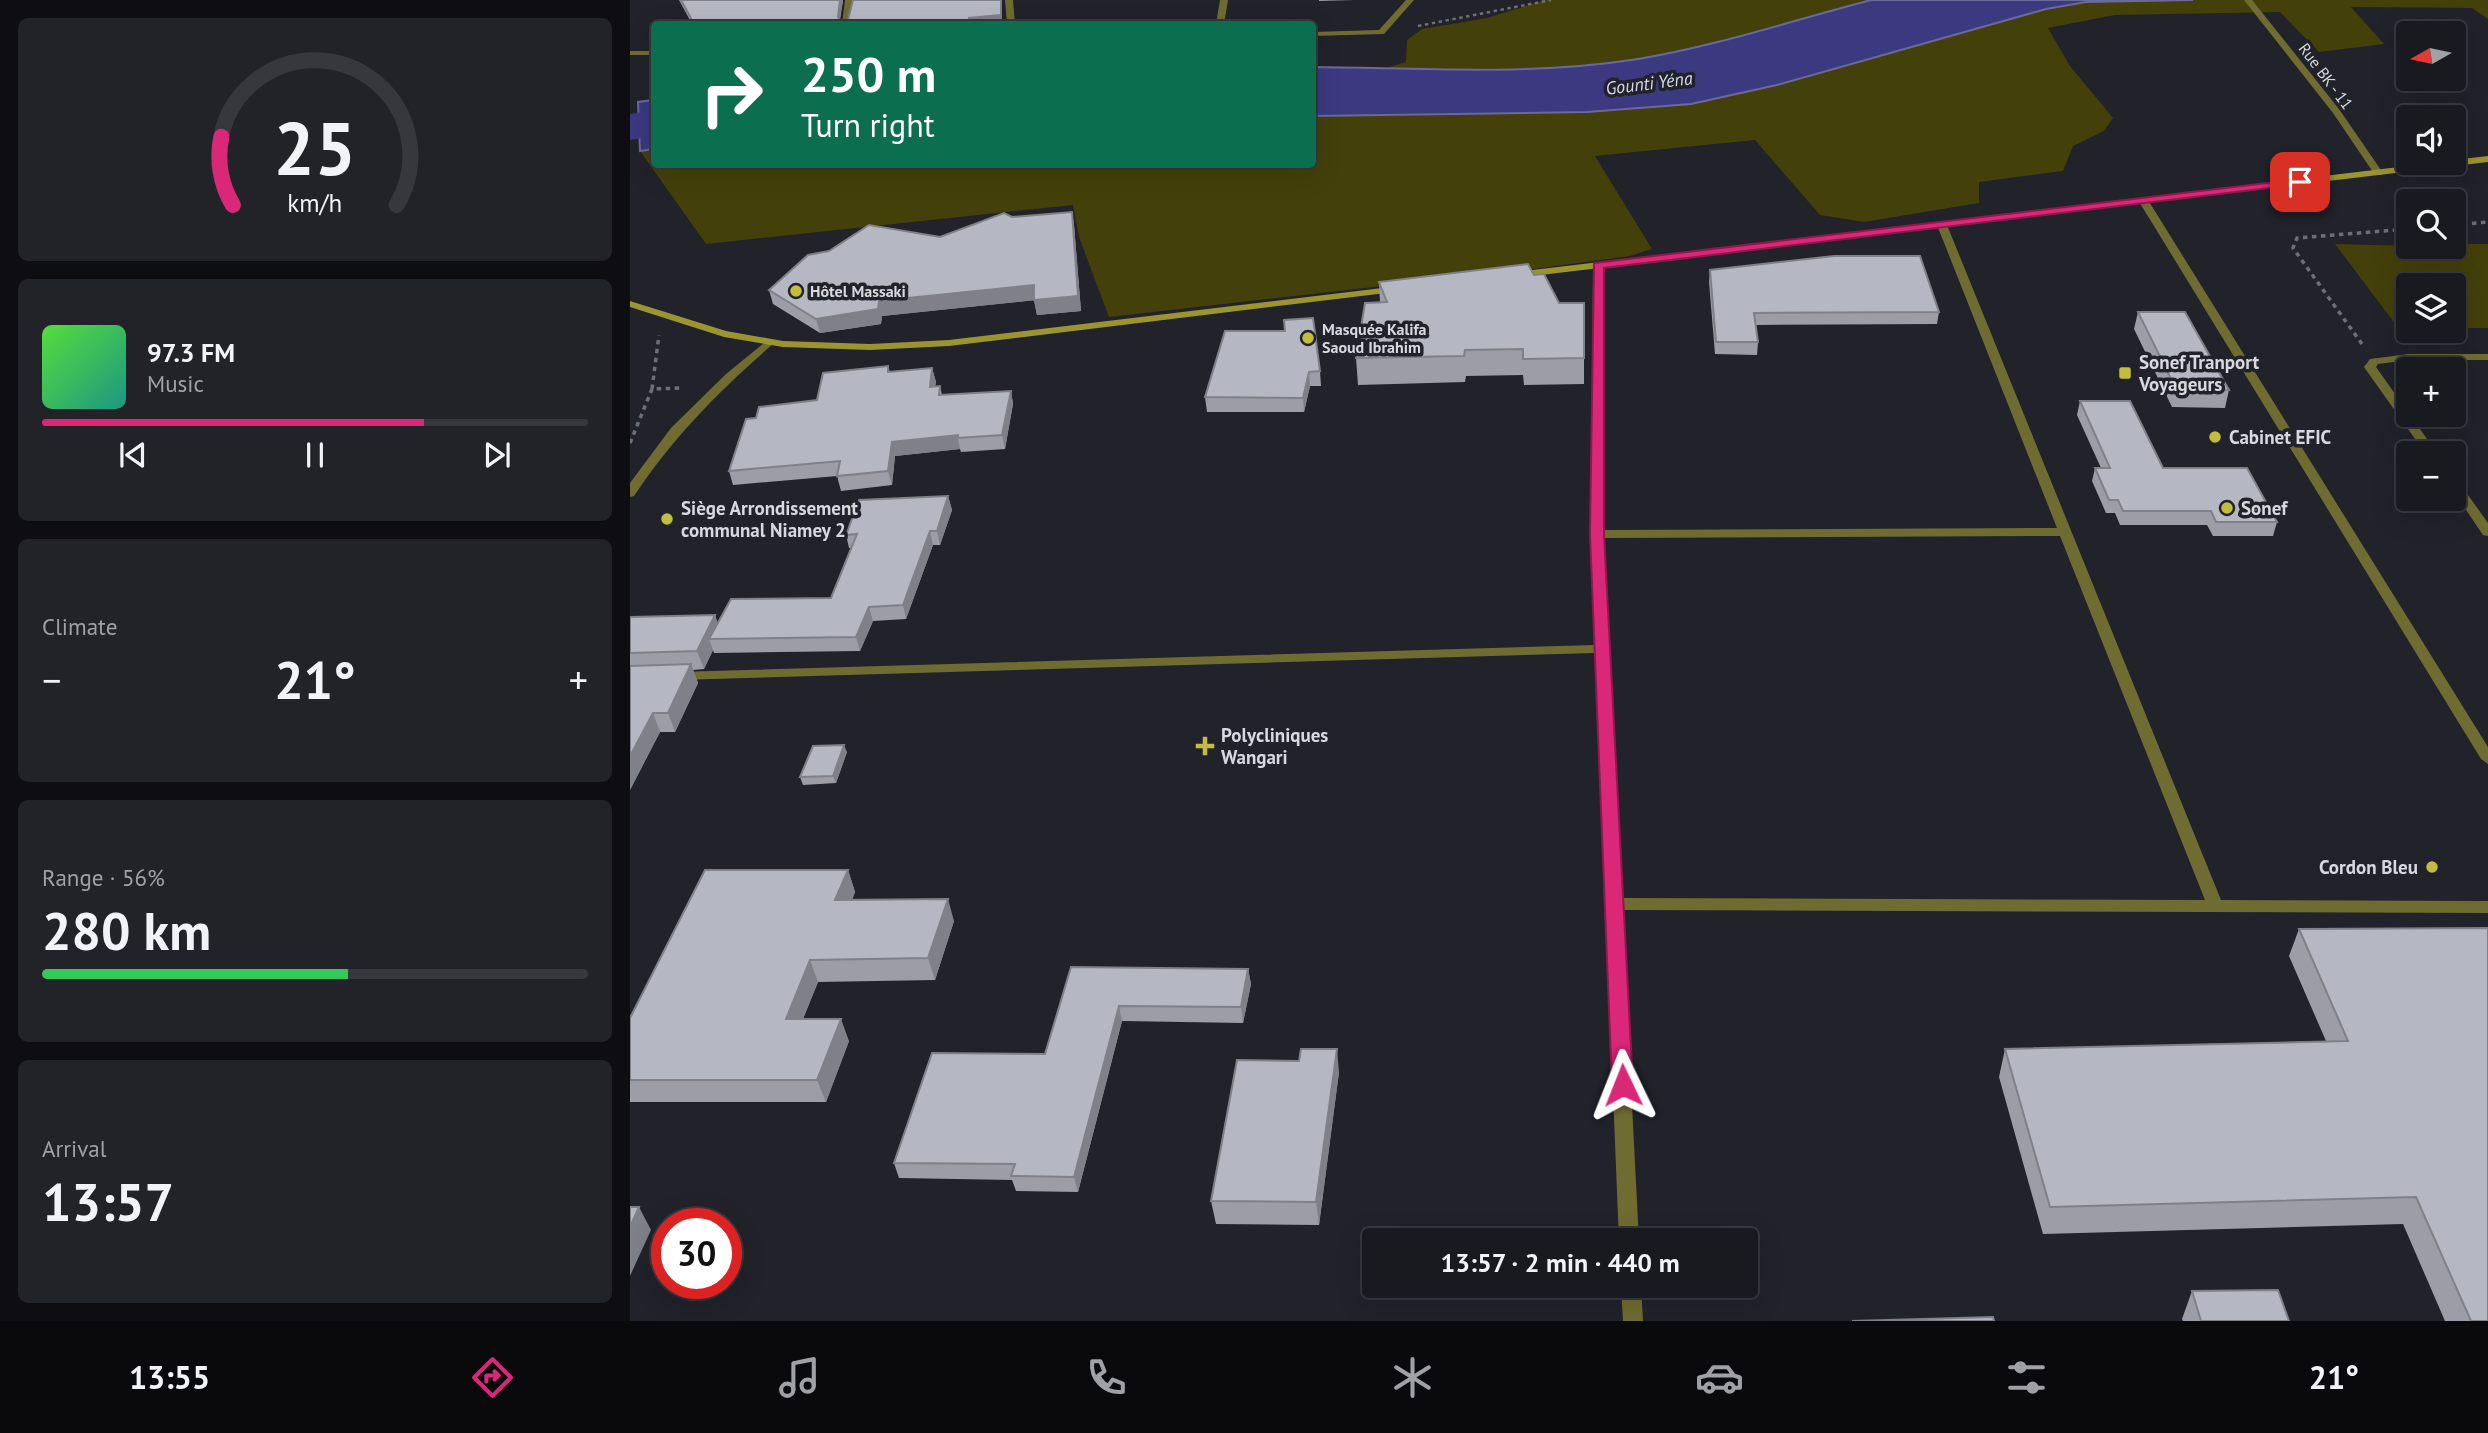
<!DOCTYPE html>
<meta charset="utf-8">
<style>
:root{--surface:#191a20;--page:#222329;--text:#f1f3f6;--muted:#9fa1a5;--line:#37383e;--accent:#db2777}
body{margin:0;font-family:"PT Sans",sans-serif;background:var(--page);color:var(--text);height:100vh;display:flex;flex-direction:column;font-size:26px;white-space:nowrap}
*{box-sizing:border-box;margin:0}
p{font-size:23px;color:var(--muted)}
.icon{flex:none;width:38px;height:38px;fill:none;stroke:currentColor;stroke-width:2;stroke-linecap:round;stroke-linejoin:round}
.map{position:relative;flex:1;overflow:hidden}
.sheet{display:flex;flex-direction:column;gap:18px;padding:18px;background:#0e0e12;width:630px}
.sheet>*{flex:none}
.banner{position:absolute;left:21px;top:21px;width:665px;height:147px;border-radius:7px;box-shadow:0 7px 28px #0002,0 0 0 2px var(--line);background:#0b6e4f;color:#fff;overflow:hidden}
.needle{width:46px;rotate:261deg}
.controls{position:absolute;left:1766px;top:21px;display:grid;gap:14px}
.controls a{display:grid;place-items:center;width:70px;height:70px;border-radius:7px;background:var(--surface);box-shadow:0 7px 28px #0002,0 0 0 2px var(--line);font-size:35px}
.speed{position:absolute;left:21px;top:1208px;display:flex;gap:14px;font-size:35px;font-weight:700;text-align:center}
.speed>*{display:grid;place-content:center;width:91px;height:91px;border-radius:50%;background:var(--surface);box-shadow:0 7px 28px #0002,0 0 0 2px var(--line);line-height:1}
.speed .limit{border:10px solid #d22;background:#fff;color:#111}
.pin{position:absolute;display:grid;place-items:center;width:60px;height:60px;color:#fff;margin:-30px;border-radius:14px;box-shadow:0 4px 10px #0006}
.me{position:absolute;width:77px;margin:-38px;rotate:358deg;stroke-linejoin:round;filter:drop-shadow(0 0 5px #0008)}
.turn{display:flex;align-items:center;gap:24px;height:147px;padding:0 35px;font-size:32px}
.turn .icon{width:91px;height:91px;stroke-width:2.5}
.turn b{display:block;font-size:49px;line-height:60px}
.big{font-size:52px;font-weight:700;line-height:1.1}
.sheet .card{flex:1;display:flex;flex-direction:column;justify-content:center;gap:10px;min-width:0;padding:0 24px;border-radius:10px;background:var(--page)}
.sheet .dial{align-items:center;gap:0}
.dial svg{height:182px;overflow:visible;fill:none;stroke:var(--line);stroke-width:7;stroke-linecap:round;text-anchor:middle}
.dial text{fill:var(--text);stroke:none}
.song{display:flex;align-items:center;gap:21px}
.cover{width:84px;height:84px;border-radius:10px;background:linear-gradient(135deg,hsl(110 70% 55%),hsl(170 70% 35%))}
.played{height:7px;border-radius:4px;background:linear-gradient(90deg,var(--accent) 70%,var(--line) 70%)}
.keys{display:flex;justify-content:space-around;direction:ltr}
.heat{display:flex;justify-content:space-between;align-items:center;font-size:38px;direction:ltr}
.charge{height:10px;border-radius:5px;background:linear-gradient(90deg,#34c759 56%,var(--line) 0)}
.trip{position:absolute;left:732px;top:1228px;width:396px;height:70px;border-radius:7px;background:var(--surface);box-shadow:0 7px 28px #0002,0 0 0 2px var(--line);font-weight:700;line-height:70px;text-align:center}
.dock{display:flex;height:112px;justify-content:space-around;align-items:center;background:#0a0a0d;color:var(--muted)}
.dock .icon{width:49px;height:49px}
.dock .on{color:var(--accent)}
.dock b{font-size:32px;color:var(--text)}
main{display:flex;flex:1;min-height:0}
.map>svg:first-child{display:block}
.green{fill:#43400a}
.water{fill:#3b3980;stroke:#6a699c;stroke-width:2}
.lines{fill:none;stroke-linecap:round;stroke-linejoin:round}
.river{fill:#3b3980;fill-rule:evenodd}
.path-far1{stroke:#6e6f76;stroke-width:2.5;stroke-dasharray:3.5 3.5;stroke-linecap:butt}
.path{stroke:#6e6f76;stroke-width:3.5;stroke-dasharray:4.5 4.5;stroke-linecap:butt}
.lane{fill:#6f6c32;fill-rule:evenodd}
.street{fill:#6f6c32;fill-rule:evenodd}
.secondary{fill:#9a9530;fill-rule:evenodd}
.wall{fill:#9c9da7}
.shaded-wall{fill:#7f8088}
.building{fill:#b5b7c2;stroke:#7f8088;stroke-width:2}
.route{fill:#db2777;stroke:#8e194d;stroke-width:2}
.poi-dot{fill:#c3bd3e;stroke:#21222a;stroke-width:2.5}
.labels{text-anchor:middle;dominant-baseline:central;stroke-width:7;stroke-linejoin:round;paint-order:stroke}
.far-street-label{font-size:16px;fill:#d8d8de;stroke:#21222a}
.far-poi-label{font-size:16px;font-weight:bold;fill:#d8d8de;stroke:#21222a;text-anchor:start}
.far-water-label{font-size:18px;font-style:italic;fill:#d7d9ef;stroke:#21222a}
.poi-label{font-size:19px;font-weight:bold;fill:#d8d8de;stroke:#21222a;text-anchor:start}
</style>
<main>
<section class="sheet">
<div class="card dial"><svg viewBox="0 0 100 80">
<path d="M14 69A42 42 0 1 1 86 69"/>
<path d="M14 69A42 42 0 0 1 9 39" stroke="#db2777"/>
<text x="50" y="56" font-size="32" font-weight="700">25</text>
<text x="50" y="72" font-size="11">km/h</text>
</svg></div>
<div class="card">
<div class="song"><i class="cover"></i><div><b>97.3 FM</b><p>Music</p></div></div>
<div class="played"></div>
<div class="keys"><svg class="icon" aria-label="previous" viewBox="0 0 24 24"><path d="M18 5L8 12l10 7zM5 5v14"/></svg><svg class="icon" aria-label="pause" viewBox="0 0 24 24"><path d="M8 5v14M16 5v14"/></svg><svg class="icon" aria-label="next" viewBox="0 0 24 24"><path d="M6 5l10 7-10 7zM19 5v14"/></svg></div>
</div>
<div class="card"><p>Climate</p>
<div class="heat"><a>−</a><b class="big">21°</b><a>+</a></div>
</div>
<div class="card"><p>Range · 56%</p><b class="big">280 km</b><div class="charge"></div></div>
<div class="card"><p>Arrival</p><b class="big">13:57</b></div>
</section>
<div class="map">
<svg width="1858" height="1321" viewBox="0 0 1858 1321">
<rect width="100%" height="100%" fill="#21222a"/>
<!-- green -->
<path class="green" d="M915 0H1858V19L1842 8 1721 7 1754 44 1689 52 1650 12 1485 15 1418 28 1440 66 1483 118 1474 131 1443 146 1433 171 1349 182V203L1234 222 1190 215 1125 140 965 156 1022 249 1000 256 911 268 479 317 449 237 443 205 76 244 10 151 24 149V164H682L683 90 776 62 777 40 792 29 857 18Z
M1705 244 1824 247V244H1858V328H1824V285H1778V329H1769Z"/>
<!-- water -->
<path class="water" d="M1241 0H1563L1456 2 1416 9 1147 85 1061 104 957 112 683 116V67C790 68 901 76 1008 59 1087 46 1164 20 1241 0Z
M24 100V149L10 151 8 102Z"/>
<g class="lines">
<!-- river -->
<path class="river" d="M24 110V136L0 140V114Z"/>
<!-- path-far1 -->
<path class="path-far1" d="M788 26 921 0"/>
<!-- path -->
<path class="path" d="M1824 225 1858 222
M1732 344 1663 248 1667 238 1778 229
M22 389 29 335
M0 443 22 389 53 388"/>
<!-- lane -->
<path class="lane" d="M139 339 144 342 143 344C89 391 44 436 4 496L0 497V483L41 428 96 374Z
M1779 354H1858V360H1779L1748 364 1746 367 1807 453H1795L1734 367 1740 359Z
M1824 480 1828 481 1858 523V536L1853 535 1824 492Z"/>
<!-- street -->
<path class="street" d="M215 0H223L220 24H212Z
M375 0H383L385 24H377Z
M590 0H598L594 24H586Z
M776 0H784L754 34 682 36V32L749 30Z
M1614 0H1622L1709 109 1753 173 1751 175H1745L1703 113Z
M0 51H24V55H0Z
M1513 197 1518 200 1858 747V764L1851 759 1508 200Z
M1312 222 1317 225 1591 900 1858 901V913L992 910 1009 1241H989L965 653 47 680 40 676 47 672 965 645 961 534 963 266 968 263 973 266V530L1427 528 1307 225ZM1430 536 1575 900 992 898 974 538Z
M991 1286H1011L1013 1321H993Z"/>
<!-- secondary -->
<path class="secondary" d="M1858 156V162L886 278 881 275 886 272 1803 163H1824V160Z
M769 286 773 287V291L319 346 240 350 153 347 94 337 0 307V301L96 331 153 341 240 344 319 340Z"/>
</g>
<!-- wall -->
<path class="wall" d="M49 0H213L210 20 372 22 340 24H62Z
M689 0H724L689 1Z
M442 212 444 225 451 311 407 315 404 300 252 316 251 324 190 333 143 304 139 290 310 237 382 217Z
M1080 270 1309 312 1307 324 1125 325 1128 342 1127 355 1085 354 1079 282Z
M904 275 929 303H954V384L894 385 893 375 836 376 835 382 728 385 726 358 750 302 749 282Z
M1508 312 1599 390 1595 408 1542 407 1504 329Z
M595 331 690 371 691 386H680L674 412H577L575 397Z
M258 366 260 372 302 368 306 382 305 387 310 386 312 395 381 391 383 404 375 449 331 452 330 449 265 456 262 485 211 491 207 476 103 485 99 471 126 418 187 400Z
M1450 401 1533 468 1647 522 1643 536H1583L1577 525H1490L1485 513H1476L1462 481 1465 468H1471L1447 415Z
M318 496 322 510 310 545H303L276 619 243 621 230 651 84 653 83 650 74 669 63 670 68 683 45 732H30L0 790V617L85 615 88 624 201 598 221 548H219L216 535Z
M217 752 206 783 173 785 170 777Z
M218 870 225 892 222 900 324 921 305 980 188 982 173 1019 219 1041 196 1102H0V1018Z
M1669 929 1858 1321H1815L1773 1224 1413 1234 1369 1077 1375 1049 1696 1041 1659 956Z
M441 967 618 969 621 984 613 1023 492 1021 448 1192 386 1191 382 1180 269 1178 264 1163 415 1054Z
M669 1061 709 1072 689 1225 586 1224 581 1201Z
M1562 1291 1659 1321H1553L1552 1319Z"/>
<!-- shaded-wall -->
<path class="shaded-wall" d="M210 0H213L209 24 208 17Z
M371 0H372V22L339 24V18Z
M131 21 132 24H80Z
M243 21 244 24H200Z
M442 212 444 225 451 311 407 315 404 300Z
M404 285 407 300 252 316 251 324 190 333 186 319 249 301Z
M302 368 306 382 303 401 300 387Z
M679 372 680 386 674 412 673 398Z
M381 391 383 404 375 449 372 435Z
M328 435V438L330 449 265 456 262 485 258 471 262 442Z
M318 496 322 510 310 545 307 531Z
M300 531 303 545 276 619 273 605Z
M239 607 243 621 230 651 226 637Z
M85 615 91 633 79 639 83 650 74 669 67 651Z
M61 664 68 683 45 732 38 713Z
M23 713 30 732 0 790V756Z
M214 745 217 752 206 783 203 776Z
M218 870 225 892 213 922 205 900Z
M318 899 324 921 305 980 298 958Z
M180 960 188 982 164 1041 156 1019Z
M618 969 621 984 613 1023 611 1007Z
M489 1006 492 1021 448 1192 444 1177Z
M211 1019 219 1041 196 1102 187 1080Z
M707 1049 709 1072 689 1225 686 1202Z
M9 1207 21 1230 0 1276V1227Z"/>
<!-- building -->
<path class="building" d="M51 0H210L208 17 210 20H218L223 0H371V15L339 18V24H243V21L200 24H129L131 21 64 24Z
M442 212 448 296 404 300V285L249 301 248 309 186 319 139 290 178 255 199 251 239 225 310 237 374 213 382 217Z
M1204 256H1290L1309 312 1124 313 1128 342H1086L1080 270Z
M898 264 904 275 914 274 929 303H954V358L893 359V349L835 350 834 356 726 358 735 303 757 302 749 282Z
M1508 312H1555L1599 390 1546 389Z
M683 318 690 371 679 372 673 398 575 397 595 331H655L654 320Z
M258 366V372L302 368 300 387 310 386 309 395 381 391 372 435 328 438V435L262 442 258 471 207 476 210 461 99 471 116 419 126 418 129 407 187 400 193 373Z
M1450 401H1500L1533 468H1617L1647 522H1586L1581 511H1493L1488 500H1479L1465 468H1480Z
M318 496 307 531H300L273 605 239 607 226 637 79 639 101 599 201 598 227 534 216 535 229 500Z
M85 615 67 651 0 653V617Z
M61 664 38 713H23L0 756V666Z
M214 745 203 776 170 777 183 746Z
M75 870H218L205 900 318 899 298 958 180 960 156 1019H211L187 1080H0V1018Z
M1858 928V1321H1841L1786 1197 1420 1207 1375 1049 1718 1041 1669 929Z
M441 967 618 969 611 1007 489 1006 444 1177 381 1176 385 1164 264 1163 302 1053 415 1054Z
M671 1049H707L686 1202 581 1201 607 1060 669 1061Z
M0 1207H9L0 1227Z
M1648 1290 1659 1321H1571L1562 1291Z
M1363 1317 1364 1321H1222Z"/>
<!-- route -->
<path class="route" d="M1670 179 1675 182 1673 184 974 268V534L1003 1085 1000 1091 993 1093 985 1091 982 1085 960 534 964 263Z"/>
<!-- markers -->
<g class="poi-dot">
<circle cx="166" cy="291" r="7"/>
<circle cx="678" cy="338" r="7"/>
<rect x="1488" y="366" width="14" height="14" rx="3.5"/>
<circle cx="1585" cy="437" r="7"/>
<circle cx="1597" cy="508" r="7"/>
<circle cx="37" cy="519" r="7"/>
<path d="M571.5 735.5h7v7h7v7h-7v7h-7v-7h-7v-7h7z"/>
<circle cx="1802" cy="867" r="7"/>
</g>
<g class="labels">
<!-- far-street labels -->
<g class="far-street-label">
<text transform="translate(1696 76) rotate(53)">Rue BK - 11</text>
</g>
<!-- far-poi labels -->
<g class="far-poi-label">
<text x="180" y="291">Hôtel Massaki</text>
<text x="692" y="329">Masquée Kalifa<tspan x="692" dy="18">Saoud Ibrahim</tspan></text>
</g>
<!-- far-water labels -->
<g class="far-water-label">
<text transform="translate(1019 83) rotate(-7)">Gounti Yéna</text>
</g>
<!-- poi labels -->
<g class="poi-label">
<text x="1509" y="362">Sonef Tranport<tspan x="1509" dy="22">Voyageurs</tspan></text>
<text x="1599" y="437">Cabinet EFIC</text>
<text x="51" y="508">Siège Arrondissement<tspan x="51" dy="22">communal Niamey 2</tspan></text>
<text x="1611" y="508">Sonef</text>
<text x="591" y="735">Polycliniques<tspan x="591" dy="22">Wangari</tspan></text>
<text x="1788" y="867" text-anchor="end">Cordon Bleu</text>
</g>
</g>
</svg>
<div class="controls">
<a><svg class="needle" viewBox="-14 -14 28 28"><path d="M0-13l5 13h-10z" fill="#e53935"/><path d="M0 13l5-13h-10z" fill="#9fa1a5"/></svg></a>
<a><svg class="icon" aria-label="sound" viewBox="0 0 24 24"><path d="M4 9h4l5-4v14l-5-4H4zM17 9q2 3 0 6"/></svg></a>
<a><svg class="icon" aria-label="search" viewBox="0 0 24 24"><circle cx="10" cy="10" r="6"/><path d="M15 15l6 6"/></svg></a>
<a><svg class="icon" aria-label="layers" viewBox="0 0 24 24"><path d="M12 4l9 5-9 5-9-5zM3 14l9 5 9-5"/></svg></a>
<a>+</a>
<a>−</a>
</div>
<div class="speed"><div class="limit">30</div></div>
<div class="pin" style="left:1670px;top:182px;background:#d93025"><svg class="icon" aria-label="arrive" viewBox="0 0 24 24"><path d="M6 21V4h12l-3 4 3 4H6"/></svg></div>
<svg class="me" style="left:993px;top:1085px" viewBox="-20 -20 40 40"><path d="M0-17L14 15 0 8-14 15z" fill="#db2777" stroke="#fff" stroke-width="4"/></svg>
<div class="trip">13:57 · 2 min · 440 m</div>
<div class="banner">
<div class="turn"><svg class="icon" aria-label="right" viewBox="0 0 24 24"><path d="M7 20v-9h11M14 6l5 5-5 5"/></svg><div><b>250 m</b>Turn right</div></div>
</div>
</div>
</main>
<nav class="dock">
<b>13:55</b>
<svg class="icon on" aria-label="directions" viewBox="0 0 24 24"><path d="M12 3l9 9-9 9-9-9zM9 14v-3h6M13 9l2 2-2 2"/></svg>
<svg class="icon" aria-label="music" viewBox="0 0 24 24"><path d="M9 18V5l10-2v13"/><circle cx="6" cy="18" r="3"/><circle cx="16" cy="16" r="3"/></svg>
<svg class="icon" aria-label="phone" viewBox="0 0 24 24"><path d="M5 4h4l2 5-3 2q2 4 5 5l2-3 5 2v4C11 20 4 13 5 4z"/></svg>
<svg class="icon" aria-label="climate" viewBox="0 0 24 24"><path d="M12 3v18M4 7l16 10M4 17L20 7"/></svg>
<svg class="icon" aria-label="car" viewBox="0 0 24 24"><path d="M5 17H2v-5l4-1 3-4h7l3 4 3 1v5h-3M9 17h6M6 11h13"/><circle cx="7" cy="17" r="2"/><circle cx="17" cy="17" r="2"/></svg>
<svg class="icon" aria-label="filters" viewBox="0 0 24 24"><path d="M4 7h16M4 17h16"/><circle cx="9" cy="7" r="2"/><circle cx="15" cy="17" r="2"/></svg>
<b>21°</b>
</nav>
